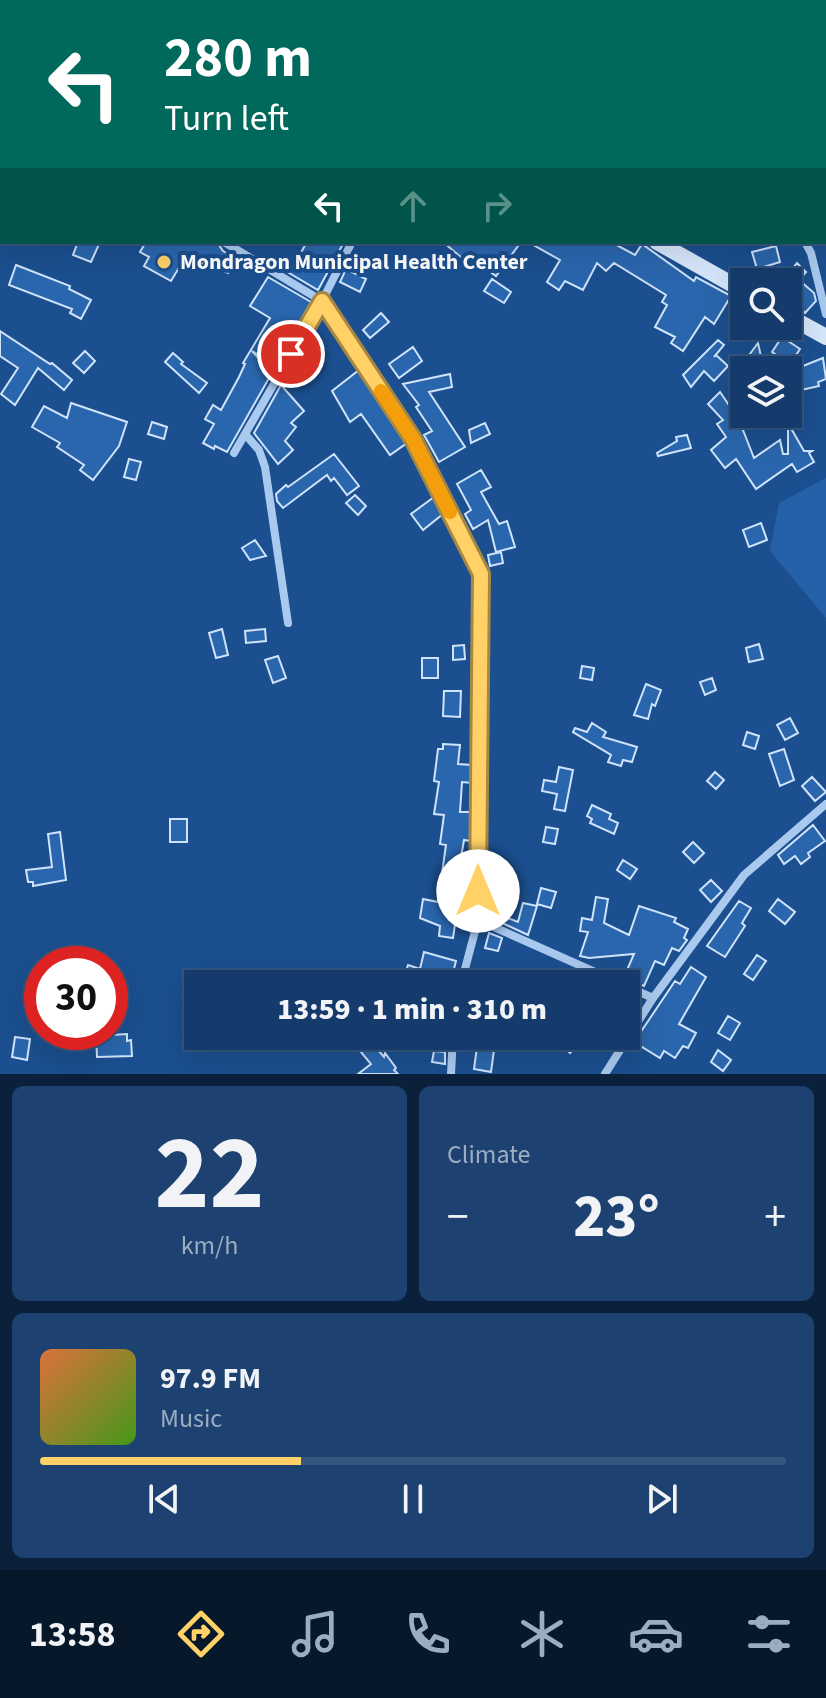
<!DOCTYPE html>
<meta charset="utf-8">
<style>
:root{--surface:#143b6b;--page:#1d4271;--text:#f1f3f6;--muted:#9dadc1;--line:#33557e;--accent:#ffd166}
body{margin:0;font-family:"Source Sans 3",sans-serif;background:var(--page);color:var(--text);height:100vh;display:flex;flex-direction:column;font-size:30px;white-space:nowrap}
*{box-sizing:border-box;margin:0}
p{font-size:26px;color:var(--muted)}
.icon{flex:none;width:44px;height:44px;fill:none;stroke:currentColor;stroke-width:2;stroke-linecap:round;stroke-linejoin:round}
.map{position:relative;height:1074px;overflow:hidden}
.side{display:flex;flex-direction:column;gap:12px;padding:12px;background:#0b203b;flex:1}
.side>*{flex:none}
.hud{position:absolute;left:0px;top:0px;width:826px;height:244px;box-shadow:0 8px 32px #0002,0 0 0 2px var(--line);background:#00695c;color:#fff;overflow:hidden}
.controls{position:absolute;left:730px;top:268px;display:grid;gap:16px}
.controls a{display:grid;place-items:center;width:72px;height:72px;border-radius:0px;background:var(--surface);box-shadow:0 8px 32px #0002,0 0 0 2px var(--line);font-size:40px}
.speed{position:absolute;left:24px;top:946px;display:flex;gap:16px;font-size:40px;font-weight:700;text-align:center}
.speed>*{display:grid;place-content:center;width:104px;height:104px;border-radius:50%;background:var(--surface);box-shadow:0 8px 32px #0002,0 0 0 2px var(--line);line-height:1}
.speed .limit{border:12px solid #d22;background:#fff;color:#111}
.pin{position:absolute;display:grid;place-items:center;width:68px;height:68px;color:#fff;margin:-34px;border:4px solid #fff;border-radius:50%;box-shadow:0 2px 8px #0007}
.me{position:absolute;width:88px;margin:-44px;rotate:0deg;stroke-linejoin:round;filter:drop-shadow(0 0 6px #0008)}
.turn{display:flex;align-items:center;gap:28px;height:168px;padding:0 32px;font-size:36px}
.turn .icon{width:104px;height:104px;stroke-width:2.5}
.turn b{display:block;font-size:56px;line-height:68px}
.lanes{display:flex;align-items:center;height:76px;padding:0 32px;background:#0003;justify-content:center;gap:40px;direction:ltr}
.lanes .off{opacity:.35}
.big{font-size:60px;font-weight:800;line-height:1.1}
.side .card{flex:1;display:flex;flex-direction:column;justify-content:center;gap:12px;min-width:0;padding:0 28px;border-radius:12px;background:var(--page)}
.side .dial{align-items:center;gap:0}
.dial b{font-size:104px;line-height:1}
.song{display:flex;align-items:center;gap:24px}
.cover{width:96px;height:96px;border-radius:12px;background:linear-gradient(135deg,hsl(20 70% 55%),hsl(100 70% 35%))}
.played{height:8px;border-radius:4px;background:linear-gradient(90deg,var(--accent) 35%,var(--line) 35%)}
.keys{display:flex;justify-content:space-around;direction:ltr}
.heat{display:flex;justify-content:space-between;align-items:center;font-size:44px;direction:ltr}
.side .tiles{flex:1;display:grid;gap:12px;grid-template-columns:1fr 1fr}
.card:last-child{grid-column:span 2}
.trip{position:absolute;left:184px;top:970px;width:456px;height:80px;border-radius:0px;background:var(--surface);box-shadow:0 8px 32px #0002,0 0 0 2px var(--line);font-weight:800;line-height:80px;text-align:center}
.dock{display:flex;height:128px;justify-content:space-around;align-items:center;background:#08182b;color:var(--muted)}
.dock .icon{width:56px;height:56px}
.dock .selected{color:var(--accent)}
.dock b{font-size:36px;color:var(--text)}
.map>svg:first-child{display:block}
.green{fill:#2461a8}
.building{fill:#2a66ad;stroke:#cfe3fa;stroke-width:2}
.lines{fill:none;stroke-linecap:round;stroke-linejoin:round}
.street{stroke:#a9c9ee;stroke-width:8}
.secondary{stroke:#d6e6fa;stroke-width:16}
.route-casing{stroke:#a68842;stroke-width:20}
.route{stroke:#ffd166;stroke-width:14}
.slow{stroke:#f59e0b;stroke-width:14}
.poi-dot{fill:#ffd166;stroke:#1b4f8f;stroke-width:3}
.labels{text-anchor:middle;dominant-baseline:central;stroke-width:8;stroke-linejoin:round;paint-order:stroke}
.poi-label{font-size:22px;font-weight:bold;fill:#fff;stroke:#1b4f8f;text-anchor:start}
</style>
<div class="map">
<svg width="826" height="1074" viewBox="0 0 826 1074">
<rect width="100%" height="100%" fill="#1b4f8f"/>
<!-- green -->
<path class="green" d="M826 478V618L770 551 779 503Z"/>
<!-- building -->
<path class="building" d="M78 242H100L91 262 73 255Z
M146 242H217L223 251 237 259 228 273 203 261 201 265 186 256 171 281 144 266 149 257 140 252Z
M307 242H344L318 290 289 273Z
M443 242H521L496 276 466 254 462 258Z
M528 242H611L635 255 642 244 694 281 696 277 731 296 714 324 705 317 683 351 671 343 675 337 655 327 667 305 662 302 666 295 614 263 606 271 597 263 583 290 565 281 559 290 547 282 560 260Z
M776 246 780 262 757 269 752 252Z
M797 263 806 272 799 280 814 293 816 301 805 313 788 294V282H781L788 270 790 272Z
M16 265 70 286 69 289 91 300 81 319 70 313 72 309 9 285Z
M346 269 366 279 360 292 340 282Z
M268 277 311 302 276 365 252 351 272 373 227 452 215 446 214 449 203 443 214 424 205 419 213 405 221 410 239 377 245 364 243 363 270 318 250 306Z
M492 279 511 292 504 303 484 291Z
M381 313 389 322 370 338 363 330Z
M0 331 50 364 52 363 72 380 64 390 38 368 15 405 1 394 18 368 0 356Z
M782 337 800 349 790 364 772 352Z
M718 340 724 345 714 357 716 355 728 366 714 381 704 371 691 387 683 375Z
M758 343 764 370H738Z
M413 347 422 361 399 378 389 364Z
M85 351 95 361 84 373 73 363Z
M173 353 183 362 181 364 207 383 199 393 165 362Z
M299 355 315 364 305 382 289 372Z
M823 358 826 379 818 382 819 386 788 393V372Z
M359 370 407 443 390 455 361 414 350 422 332 391Z
M450 374 452 387 429 392 465 447 439 462 424 435 432 431 416 407 419 405 403 384Z
M281 385 304 411 291 423 296 427 285 441 293 450 278 464 254 433Z
M720 392 739 420 754 458 780 440 783 454H788V423L804 451H812L809 453 814 462 797 472 792 464 756 489 736 459 725 468 711 450 726 437 717 424 723 420 708 404Z
M71 403 127 422 119 446 93 480 80 470 84 465 57 447 60 443 32 427 44 406 67 418Z
M152 422 167 427 164 439 148 434Z
M485 423 490 434 471 443 469 430Z
M687 435 691 448 658 456 657 453 677 441 676 437Z
M334 454 359 486 347 495 334 478 331 481 327 475 283 508 277 501 276 494 286 485 288 487Z
M129 459 141 462 136 480 124 477Z
M481 470 491 487 481 492 499 524 507 521 515 547 496 552 488 520 473 529 465 514 471 510 457 484Z
M355 495 366 506 358 515 346 503Z
M434 497 443 514 423 530 411 514Z
M761 523 767 540 749 547 743 530Z
M255 540 266 556 250 560 242 548Z
M501 552 503 563 490 566 488 555Z
M222 629 228 655 216 658 209 633Z
M265 629 266 641 246 643 245 631Z
M759 644 763 659 749 662 746 648Z
M464 645 465 659 453 660V646Z
M278 656 286 678 273 683 265 660Z
M422 658H438V678H422Z
M582 666 594 668 592 680 580 678Z
M712 678 716 690 705 695 700 682Z
M646 684 661 690 655 706 652 704 648 719 634 715Z
M444 691H461L460 717 443 716Z
M790 718 798 733 785 740 777 725Z
M592 723 606 732 603 737 637 747 632 762 623 760 621 766 608 762 611 755 573 732 575 728 587 732Z
M747 732 759 736 755 749 743 745Z
M443 744 460 745 458 764 472 765V783L462 782 460 812H472L471 841 464 840 459 869 471 871V919L456 918 453 938 439 936 440 926 420 918 423 899 438 902 446 845 440 844 444 815 434 814 439 782 434 781 438 749H443Z
M784 749 794 780 780 786 769 754Z
M559 767 573 770 565 811 554 809 557 794 542 791 544 780 556 782Z
M715 772 724 780 716 789 707 781Z
M812 777 826 792 815 801 802 786Z
M592 805 611 814 609 819 618 823 614 834 590 823 592 819 587 816Z
M170 819H187V842H170Z
M813 825 825 841 808 853 810 857 801 864 795 856 784 864 778 855Z
M546 827 558 829 555 844 543 842Z
M60 832 66 880 33 886V882H28L26 870 52 867 48 834Z
M693 842 704 853 694 863 683 852Z
M623 860 637 869 630 879 617 870Z
M711 880 722 891 711 902 700 890Z
M541 888 556 892 551 908 537 904Z
M596 897 608 899 604 923 629 935 639 906 676 918 674 922 688 929 684 938 687 940 679 951 672 948 664 965 655 961 644 986 624 977 634 954 589 958 580 956 588 932 580 931 582 918 592 920Z
M778 899 795 912 785 924 769 911Z
M739 901 751 908 742 923 745 926 725 957 707 946Z
M523 903 537 906 528 935 485 915V909L518 922Z
M489 933 502 938 498 951 485 948Z
M424 952 456 961 450 984H402L408 965 420 969Z
M757 955 766 961 753 980 744 974Z
M691 967 706 977 679 1024 696 1033 688 1048 683 1046 675 1058 664 1051 660 1058 634 1042 675 981 680 984Z
M539 970 559 984H530Z
M728 1016 740 1023 730 1040 718 1033Z
M127 1034V1041L131 1040 132 1056 97 1057 96 1036Z
M565 1036H585L570 1053 559 1043Z
M15 1037 30 1039 27 1060 12 1057Z
M371 1042 384 1057 385 1053 396 1068 394 1070 398 1074H358L371 1064 360 1051Z
M477 1047 494 1050 491 1072 474 1069Z
M718 1050 731 1060 723 1071 711 1062Z
M434 1051 445 1052V1064L432 1062Z"/>
<g class="lines">
<!-- street -->
<path class="street" d="M254 0 257 2
M500 0 503 2
M662 0 663 2
M20 2 21 0
M155 2 156 0
M329 2 331 0
M622 2 624 0
M224 242 322 301 413 439 481 574 478 920 461 984
M805 242 811 253 826 314
M245 434 259 450 265 467 288 623
M234 453 322 301 352 242
M478 920 622 984
M626 986 653 998
M451 1074 453 1036
M605 1074 653 998 744 875 826 804"/>
<!-- secondary -->
<path class="secondary" d="M0 16 2 17
M657 242 744 291
M788 316 826 337"/>
</g>
<g class="lines">
<!-- route casing -->
<g class="route-casing">
<path id="route" d="M291 354 322 301 413 439 481 574 478 891"/>
</g>
<!-- route -->
<use href="#route" class="route"/>
<!-- slow -->
<path class="slow" d="M381 391 413 439 450 512"/>
</g>
<!-- markers -->
<circle class="poi-dot" cx="164" cy="262" r="8"/>
<g class="labels">
<!-- poi labels -->
<g class="poi-label">
<text x="180" y="262">Mondragon Municipal Health Center</text>
</g>
</g>
</svg>
<div class="controls">
<a><svg class="icon" aria-label="search" viewBox="0 0 24 24"><circle cx="10" cy="10" r="6"/><path d="M15 15l6 6"/></svg></a>
<a><svg class="icon" aria-label="layers" viewBox="0 0 24 24"><path d="M12 4l9 5-9 5-9-5zM3 14l9 5 9-5"/></svg></a>
</div>
<div class="speed"><div class="limit">30</div></div>
<div class="pin" style="left:291px;top:354px;background:#d93025"><svg class="icon" aria-label="arrive" viewBox="0 0 24 24"><path d="M6 21V4h12l-3 4 3 4H6"/></svg></div>
<svg class="me" style="left:478px;top:891px" viewBox="-20 -20 40 40"><circle r="19" fill="#fff"/><path d="M0-13L10 11 0 6-10 11z" fill="#ffd166"/></svg>
<div class="trip">13:59 · 1 min · 310 m</div>
<div class="hud">
<div class="turn"><svg class="icon" aria-label="left" viewBox="0 0 24 24"><path d="M17 20v-9H6M10 6l-5 5 5 5"/></svg><div><b>280 m</b>Turn left</div></div>
<div class="lanes"><svg class="icon" aria-label="left" viewBox="0 0 24 24"><path d="M17 20v-9H6M10 6l-5 5 5 5"/></svg><svg class="icon off" aria-label="ahead" viewBox="0 0 24 24"><path d="M12 20V5M6 11l6-6 6 6"/></svg><svg class="icon off" aria-label="right" viewBox="0 0 24 24"><path d="M7 20v-9h11M14 6l5 5-5 5"/></svg></div>
</div>
</div>
<section class="side">
<div class="tiles">
<div class="card dial"><b>22</b><p>km/h</p></div>
<div class="card"><p>Climate</p>
<div class="heat"><a>−</a><b class="big">23°</b><a>+</a></div>
</div>
<div class="card">
<div class="song"><i class="cover"></i><div><b>97.9 FM</b><p>Music</p></div></div>
<div class="played"></div>
<div class="keys"><svg class="icon" aria-label="previous" viewBox="0 0 24 24"><path d="M18 5L8 12l10 7zM5 5v14"/></svg><svg class="icon" aria-label="pause" viewBox="0 0 24 24"><path d="M8 5v14M16 5v14"/></svg><svg class="icon" aria-label="next" viewBox="0 0 24 24"><path d="M6 5l10 7-10 7zM19 5v14"/></svg></div>
</div>
</div>
</section>
<nav class="dock">
<b>13:58</b>
<svg class="icon selected" aria-label="directions" viewBox="0 0 24 24"><path d="M12 3l9 9-9 9-9-9zM9 14v-3h6M13 9l2 2-2 2"/></svg>
<svg class="icon" aria-label="music" viewBox="0 0 24 24"><path d="M9 18V5l10-2v13"/><circle cx="6" cy="18" r="3"/><circle cx="16" cy="16" r="3"/></svg>
<svg class="icon" aria-label="phone" viewBox="0 0 24 24"><path d="M5 4h4l2 5-3 2q2 4 5 5l2-3 5 2v4C11 20 4 13 5 4z"/></svg>
<svg class="icon" aria-label="climate" viewBox="0 0 24 24"><path d="M12 3v18M4 7l16 10M4 17L20 7"/></svg>
<svg class="icon" aria-label="car" viewBox="0 0 24 24"><path d="M5 17H2v-5l4-1 3-4h7l3 4 3 1v5h-3M9 17h6M6 11h13"/><circle cx="7" cy="17" r="2"/><circle cx="17" cy="17" r="2"/></svg>
<svg class="icon" aria-label="filters" viewBox="0 0 24 24"><path d="M4 7h16M4 17h16"/><circle cx="9" cy="7" r="2"/><circle cx="15" cy="17" r="2"/></svg>
</nav>
